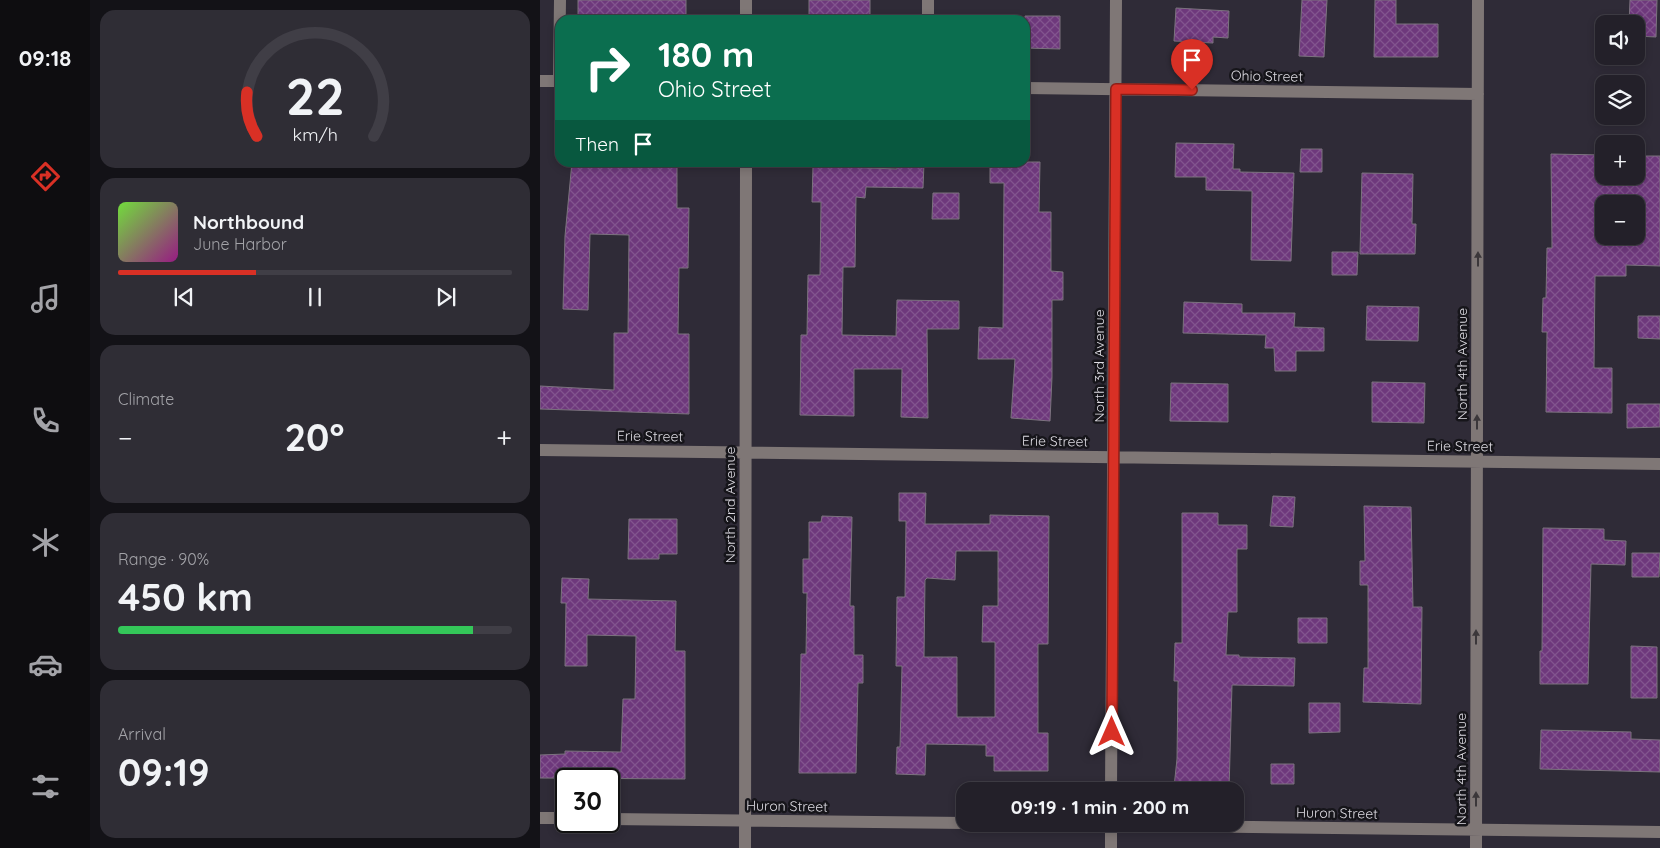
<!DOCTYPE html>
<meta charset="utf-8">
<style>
:root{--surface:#232029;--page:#2f2d35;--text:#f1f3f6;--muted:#a3a3a8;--line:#403e46;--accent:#d93025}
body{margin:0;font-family:Quicksand,sans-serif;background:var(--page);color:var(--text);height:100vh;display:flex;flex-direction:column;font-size:19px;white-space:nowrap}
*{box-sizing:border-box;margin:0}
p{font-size:16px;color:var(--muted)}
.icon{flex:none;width:28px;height:28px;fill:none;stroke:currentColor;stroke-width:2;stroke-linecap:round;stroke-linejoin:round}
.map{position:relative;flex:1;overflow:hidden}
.details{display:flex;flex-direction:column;gap:10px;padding:10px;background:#131217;width:450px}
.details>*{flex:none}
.top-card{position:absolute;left:15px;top:15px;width:475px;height:152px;border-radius:15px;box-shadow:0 2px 8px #0003,0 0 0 1px var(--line);background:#0b6e4f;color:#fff;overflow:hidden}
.buttons{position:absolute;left:1055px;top:15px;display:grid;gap:10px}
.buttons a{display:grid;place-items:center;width:50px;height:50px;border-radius:10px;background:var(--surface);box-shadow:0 2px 8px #0003,0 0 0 1px var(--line);font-size:25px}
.speed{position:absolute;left:15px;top:768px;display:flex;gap:10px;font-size:25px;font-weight:700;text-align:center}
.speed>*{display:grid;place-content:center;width:65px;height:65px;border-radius:50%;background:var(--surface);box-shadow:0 2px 8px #0003,0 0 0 1px var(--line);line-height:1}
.speed .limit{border:2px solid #111;border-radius:8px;background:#fff;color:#111}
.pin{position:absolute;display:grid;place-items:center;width:42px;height:42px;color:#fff;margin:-51px -21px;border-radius:50% 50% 50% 0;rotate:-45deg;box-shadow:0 0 5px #0007}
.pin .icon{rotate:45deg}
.me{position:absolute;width:55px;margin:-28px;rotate:0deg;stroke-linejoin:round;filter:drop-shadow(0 0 4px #0008)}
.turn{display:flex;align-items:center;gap:18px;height:105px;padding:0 20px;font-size:22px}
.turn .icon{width:65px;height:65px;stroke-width:2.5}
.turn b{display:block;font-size:35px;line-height:42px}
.then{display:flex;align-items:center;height:48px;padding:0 20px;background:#0003;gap:10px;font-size:19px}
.big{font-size:38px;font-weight:800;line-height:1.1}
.details .widget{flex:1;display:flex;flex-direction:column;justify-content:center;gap:8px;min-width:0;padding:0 18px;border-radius:15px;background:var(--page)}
.details .dial{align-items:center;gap:0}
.dial svg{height:130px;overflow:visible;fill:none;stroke:var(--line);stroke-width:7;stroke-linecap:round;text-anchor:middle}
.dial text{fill:var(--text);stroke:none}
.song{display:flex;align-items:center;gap:15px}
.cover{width:60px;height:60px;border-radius:8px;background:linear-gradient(135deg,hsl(100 70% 55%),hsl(310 70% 35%))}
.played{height:5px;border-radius:2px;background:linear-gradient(90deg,var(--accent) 35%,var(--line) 35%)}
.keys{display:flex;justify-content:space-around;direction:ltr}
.heat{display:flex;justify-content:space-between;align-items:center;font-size:28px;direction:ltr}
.charge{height:8px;border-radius:4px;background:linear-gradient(90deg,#34c759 90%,var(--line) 0)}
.trip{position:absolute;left:416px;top:782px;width:288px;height:50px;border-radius:15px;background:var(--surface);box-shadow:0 2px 8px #0003,0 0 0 1px var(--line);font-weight:800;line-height:50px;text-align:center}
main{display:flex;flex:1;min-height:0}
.dock{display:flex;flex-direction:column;width:90px;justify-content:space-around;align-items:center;background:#0e0d10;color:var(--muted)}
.dock .icon{width:35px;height:35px}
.dock .on{color:var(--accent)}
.dock b{font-size:22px;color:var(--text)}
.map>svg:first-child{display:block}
.building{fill:url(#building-cross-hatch);stroke:#7c737f;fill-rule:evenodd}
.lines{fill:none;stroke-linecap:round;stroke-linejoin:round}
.minor{stroke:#7f7776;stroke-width:12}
.oneway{fill:#3b373a}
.route-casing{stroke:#8d1f18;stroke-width:12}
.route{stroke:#d93025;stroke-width:9}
.labels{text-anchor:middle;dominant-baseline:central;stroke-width:5;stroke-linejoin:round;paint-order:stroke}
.street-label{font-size:14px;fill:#dedce3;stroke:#16151a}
</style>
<main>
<nav class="dock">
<b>09:18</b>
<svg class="icon on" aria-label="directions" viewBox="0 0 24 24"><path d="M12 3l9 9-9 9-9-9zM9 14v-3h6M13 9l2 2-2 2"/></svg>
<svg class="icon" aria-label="music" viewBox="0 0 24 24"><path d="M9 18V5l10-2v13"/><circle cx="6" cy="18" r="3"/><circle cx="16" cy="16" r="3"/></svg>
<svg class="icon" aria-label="phone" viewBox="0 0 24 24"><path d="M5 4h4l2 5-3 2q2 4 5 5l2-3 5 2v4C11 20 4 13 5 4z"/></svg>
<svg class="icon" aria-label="climate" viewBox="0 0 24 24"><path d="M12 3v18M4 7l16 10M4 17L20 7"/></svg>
<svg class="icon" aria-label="car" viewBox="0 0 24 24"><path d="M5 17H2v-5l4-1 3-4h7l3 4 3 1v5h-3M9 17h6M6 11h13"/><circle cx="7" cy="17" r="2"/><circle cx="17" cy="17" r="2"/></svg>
<svg class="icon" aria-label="filters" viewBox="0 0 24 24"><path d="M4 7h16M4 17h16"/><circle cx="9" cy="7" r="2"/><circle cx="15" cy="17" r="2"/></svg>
</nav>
<section class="details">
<div class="widget dial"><svg viewBox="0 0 100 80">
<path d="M14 69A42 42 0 1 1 86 69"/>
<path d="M14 69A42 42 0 0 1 8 42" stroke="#d93025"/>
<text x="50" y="56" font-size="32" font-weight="700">22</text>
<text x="50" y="72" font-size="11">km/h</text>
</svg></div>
<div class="widget">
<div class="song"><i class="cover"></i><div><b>Northbound</b><p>June Harbor</p></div></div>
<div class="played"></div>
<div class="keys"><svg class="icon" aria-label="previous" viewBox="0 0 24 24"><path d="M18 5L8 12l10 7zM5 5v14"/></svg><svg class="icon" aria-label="pause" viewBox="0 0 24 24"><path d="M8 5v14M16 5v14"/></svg><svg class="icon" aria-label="next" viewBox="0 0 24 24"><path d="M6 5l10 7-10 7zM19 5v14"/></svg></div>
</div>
<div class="widget"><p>Climate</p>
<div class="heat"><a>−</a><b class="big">20°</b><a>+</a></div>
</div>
<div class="widget"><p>Range · 90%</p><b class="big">450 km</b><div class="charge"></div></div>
<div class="widget"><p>Arrival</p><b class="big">09:19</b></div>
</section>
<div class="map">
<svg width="1120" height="848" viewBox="0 0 1120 848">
<defs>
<pattern id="building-cross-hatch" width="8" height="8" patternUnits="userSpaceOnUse" patternTransform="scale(1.25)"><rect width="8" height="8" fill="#6e387c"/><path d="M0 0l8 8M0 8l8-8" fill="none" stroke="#82548e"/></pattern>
</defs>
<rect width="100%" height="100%" fill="#2f2b37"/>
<!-- building -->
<path class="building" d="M38 0H146V20H38Z
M269 0H330V20H269Z
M762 0H787L784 57 759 56Z
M835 0H856V24H898V57H834Z
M1090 0H1117L1116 37 1096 36V24H1089Z
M636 8 689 11 688 38 673 37V43L634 41Z
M485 16H520V49L485 48Z
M636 143 694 144 693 169H700V172L754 173 751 261 711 260 712 191 666 190V177H635Z
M761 149H782V172H760Z
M1011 154 1064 155V176H1096V156H1120V266L1086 265V276H1055L1054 368H1072V413L1006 412 1007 332H1002L1003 298H1006L1007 248H1012ZM1064 204H1096V236H1064Z
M32 162H137V208H149L148 268H139L138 334H149V414L0 409V386L74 390V333H88L89 235 50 234 48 310 23 309 25 236Z
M450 162H500L499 212H511V271L523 272V300H512V377L510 421 471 418 475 359H438L439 327 463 328 464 183H450Z
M357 163H384L383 188 326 187 325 198 316 197 315 267H303L302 335 356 336 357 300 419 301V329H387L388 418 361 417 362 369H314V416L260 415 261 335H267L268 275H280L281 202H272L273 166 357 169Z
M822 173 873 174 872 224H876L875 254H820Z
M393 193H419V219H392Z
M792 252H818L817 275H792Z
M644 302 702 304V313H755L754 327 784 328V351H756V371H735L734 348H725L726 335 643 333Z
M827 306 879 307 878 341 826 340Z
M1098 316H1120V339L1098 338Z
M832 382 885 383 884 423 832 422Z
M631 383 688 384V422L630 421Z
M1087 404H1120V427L1087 428Z
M359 493H386L385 524H450V515L509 516 508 644H498V733H508V771H454V756H446V745L386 744 385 775 356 774 357 747H360L362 666H356L357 597H365L366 521H359ZM416 551H458V606H443L442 642H455V717H417V657H384L385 580 387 578 415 580Z
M733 496 755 497 753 527 730 526Z
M824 506 871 507 873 607H882L881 704 823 702 824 668H828V585H820V561H825Z
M642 513H678V525H707V549H697V612H688L686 655H699V657L755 658 754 686 692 685 689 790 634 787 637 759 638 681H634L635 643H642Z
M282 516 312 517 310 606H314V655H323V683H318L316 773H259L261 654H266L267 593H263V559H269V522H281Z
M89 519H137V554H119V559H88Z
M1003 528 1064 529V540L1086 541 1085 565 1051 564 1048 684H1000V651H1002Z
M1092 553H1120L1119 577H1092Z
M22 578 49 579 48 599 136 601 135 651H145V779L0 778V755L25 754V751L81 752 83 699H95L96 636 47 635V666H25L26 603H21Z
M758 618H787V643H758Z
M1091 646 1117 647V698H1091Z
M769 703H800V732L769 733Z
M1001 730 1091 732V739L1120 740V772L1000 769Z
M731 764H754V784H731Z"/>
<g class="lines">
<!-- minor -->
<path class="minor" d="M206 20V0
M388 20V0
M0 81H20
M19 81 20 0
M485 88 938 94
M0 450 1120 464
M571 791 576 0
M0 818H26
M69 819 425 823
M474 824 1120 832
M205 848 206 162
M571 848V824
M936 848 938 0"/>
</g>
<!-- one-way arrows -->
<defs><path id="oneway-solid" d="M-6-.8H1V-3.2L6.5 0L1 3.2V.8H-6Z" transform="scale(1.25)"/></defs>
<g class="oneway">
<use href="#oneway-solid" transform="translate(938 259) rotate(-90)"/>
<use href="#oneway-solid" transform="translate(937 422) rotate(-90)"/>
<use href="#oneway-solid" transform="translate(936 637) rotate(-90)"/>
<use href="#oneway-solid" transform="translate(936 799) rotate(-90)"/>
</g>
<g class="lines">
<!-- route casing -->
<g class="route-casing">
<path id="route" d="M572 732 576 89 652 90"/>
</g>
<!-- route -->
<use href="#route" class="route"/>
</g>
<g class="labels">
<!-- street labels -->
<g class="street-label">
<text transform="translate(727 76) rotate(1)">Ohio Street</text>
<text transform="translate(922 364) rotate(-90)">North 4th Avenue</text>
<text transform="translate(559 366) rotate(-90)">North 3rd Avenue</text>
<text transform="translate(110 436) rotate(1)">Erie Street</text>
<text transform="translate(515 441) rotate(1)">Erie Street</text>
<text transform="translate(920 446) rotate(1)">Erie Street</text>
<text transform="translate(190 505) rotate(-90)">North 2nd Avenue</text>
<text transform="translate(921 769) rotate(-90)">North 4th Avenue</text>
<text transform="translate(247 806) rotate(1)">Huron Street</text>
<text transform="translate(797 813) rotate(1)">Huron Street</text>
</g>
</g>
</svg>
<div class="buttons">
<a><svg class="icon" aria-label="sound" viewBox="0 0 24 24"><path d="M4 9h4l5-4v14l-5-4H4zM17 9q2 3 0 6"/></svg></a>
<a><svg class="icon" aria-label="layers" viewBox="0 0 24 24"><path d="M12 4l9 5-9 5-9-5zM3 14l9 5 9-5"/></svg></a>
<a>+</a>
<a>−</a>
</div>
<div class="speed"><div class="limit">30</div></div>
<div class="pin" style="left:652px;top:90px;background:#d93025"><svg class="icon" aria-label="arrive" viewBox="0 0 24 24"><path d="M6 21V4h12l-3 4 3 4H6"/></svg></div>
<svg class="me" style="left:572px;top:732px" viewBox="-20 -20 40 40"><path d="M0-17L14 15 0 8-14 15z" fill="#d93025" stroke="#fff" stroke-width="4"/></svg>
<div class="trip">09:19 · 1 min · 200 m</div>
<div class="top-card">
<div class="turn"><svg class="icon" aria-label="right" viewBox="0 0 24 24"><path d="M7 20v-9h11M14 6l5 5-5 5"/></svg><div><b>180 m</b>Ohio Street</div></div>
<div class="then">Then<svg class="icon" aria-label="arrive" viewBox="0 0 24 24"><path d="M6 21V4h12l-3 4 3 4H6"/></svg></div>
</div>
</div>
</main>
